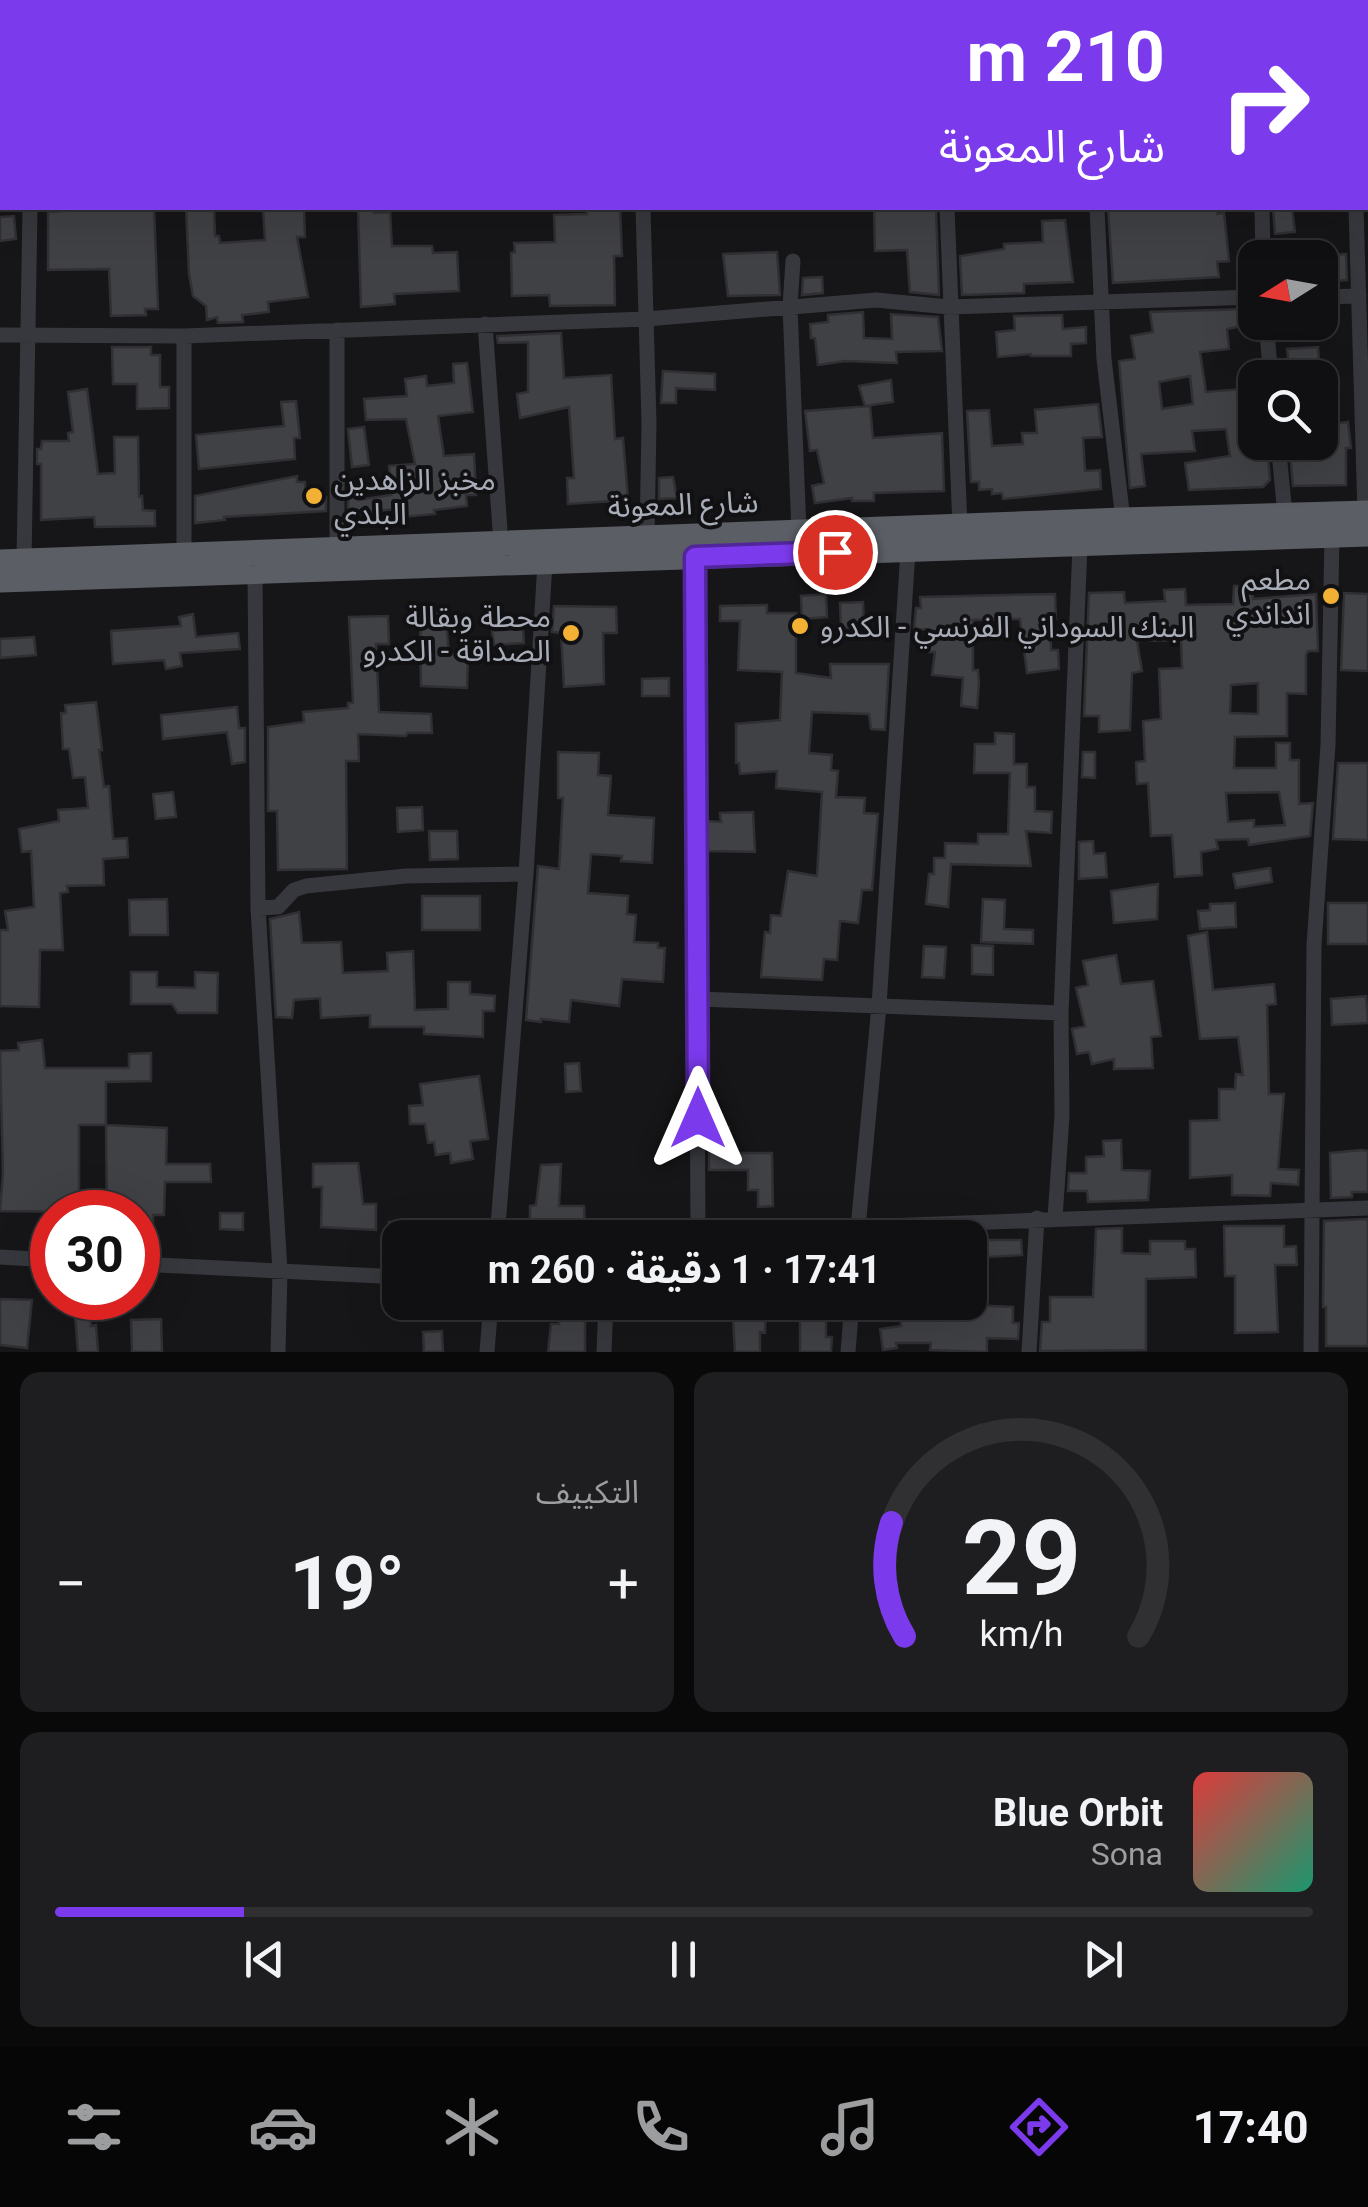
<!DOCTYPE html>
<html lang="ar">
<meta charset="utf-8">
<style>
:root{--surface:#101012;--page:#1e1e20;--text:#f1f3f6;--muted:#9c9d9f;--line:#303032;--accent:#7c3aed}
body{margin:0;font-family:Roboto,"Noto Sans Arabic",sans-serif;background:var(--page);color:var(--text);direction:rtl;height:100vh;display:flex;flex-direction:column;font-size:38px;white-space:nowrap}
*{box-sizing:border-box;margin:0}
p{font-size:32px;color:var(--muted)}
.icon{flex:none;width:55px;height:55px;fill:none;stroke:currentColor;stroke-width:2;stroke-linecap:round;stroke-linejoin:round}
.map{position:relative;height:1352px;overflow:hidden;direction:ltr}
.sheet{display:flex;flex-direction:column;gap:20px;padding:20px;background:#09090a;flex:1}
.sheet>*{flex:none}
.hud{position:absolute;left:0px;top:0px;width:1370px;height:210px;box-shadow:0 10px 40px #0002,0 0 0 2px var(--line);direction:rtl;background:#7c3aed;color:#fff;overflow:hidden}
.needle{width:65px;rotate:259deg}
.fabs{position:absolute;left:1238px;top:240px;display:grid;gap:20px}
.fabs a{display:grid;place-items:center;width:100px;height:100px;border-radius:20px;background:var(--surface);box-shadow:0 10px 40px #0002,0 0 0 2px var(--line);font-size:50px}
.speed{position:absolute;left:30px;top:1190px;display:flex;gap:20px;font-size:50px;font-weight:700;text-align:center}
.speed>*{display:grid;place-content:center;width:130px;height:130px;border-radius:50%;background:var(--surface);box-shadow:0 10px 40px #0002,0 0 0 2px var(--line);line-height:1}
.speed .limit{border:15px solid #d22;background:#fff;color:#111}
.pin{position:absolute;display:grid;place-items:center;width:85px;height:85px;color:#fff;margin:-42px;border:5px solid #fff;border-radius:50%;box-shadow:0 2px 10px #0007}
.me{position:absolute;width:110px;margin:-55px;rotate:0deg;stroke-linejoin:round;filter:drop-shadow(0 0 8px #0008)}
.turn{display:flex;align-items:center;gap:35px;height:210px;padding:0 40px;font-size:45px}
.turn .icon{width:130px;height:130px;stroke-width:2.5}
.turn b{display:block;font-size:70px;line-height:85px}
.big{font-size:75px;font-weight:700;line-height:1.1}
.sheet .widget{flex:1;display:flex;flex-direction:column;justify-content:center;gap:15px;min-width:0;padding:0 35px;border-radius:20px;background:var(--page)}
.sheet .dial{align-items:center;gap:0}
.dial svg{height:260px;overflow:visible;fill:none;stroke:var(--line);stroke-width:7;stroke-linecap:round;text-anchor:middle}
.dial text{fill:var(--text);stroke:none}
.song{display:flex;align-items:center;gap:30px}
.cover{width:120px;height:120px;border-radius:15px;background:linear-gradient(135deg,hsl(0 70% 55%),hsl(160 70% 35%))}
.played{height:10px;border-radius:5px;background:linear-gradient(90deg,var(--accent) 15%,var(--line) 15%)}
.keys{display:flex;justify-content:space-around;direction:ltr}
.heat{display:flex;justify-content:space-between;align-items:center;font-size:55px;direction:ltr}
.sheet .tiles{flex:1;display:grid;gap:20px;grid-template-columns:1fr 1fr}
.widget:last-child{grid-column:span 2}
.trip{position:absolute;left:382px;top:1220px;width:605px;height:100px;border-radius:20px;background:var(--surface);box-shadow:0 10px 40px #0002,0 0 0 2px var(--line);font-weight:700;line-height:100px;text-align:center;direction:rtl}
.menu{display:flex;height:160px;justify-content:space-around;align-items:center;background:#060607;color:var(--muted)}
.menu .icon{width:70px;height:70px}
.menu .selected{color:var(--accent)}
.menu b{font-size:45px;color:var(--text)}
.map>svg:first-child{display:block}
.building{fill:#404145;stroke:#303034;stroke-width:2.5;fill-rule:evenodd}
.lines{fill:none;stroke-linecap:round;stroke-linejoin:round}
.minor{stroke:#37383d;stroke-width:15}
.trunk{stroke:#5b5e65;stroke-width:25}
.rail-casing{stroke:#4a4c52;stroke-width:9}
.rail{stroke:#111113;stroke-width:5;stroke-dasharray:15;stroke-linecap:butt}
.route-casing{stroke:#51269a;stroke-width:25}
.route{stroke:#7c3aed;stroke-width:18}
.poi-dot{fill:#f2b134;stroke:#111113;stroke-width:4}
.labels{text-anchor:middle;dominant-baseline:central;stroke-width:8;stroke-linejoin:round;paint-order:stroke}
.poi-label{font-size:30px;fill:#a8adb8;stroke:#111113;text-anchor:start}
.street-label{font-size:30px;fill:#a8adb8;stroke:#111113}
</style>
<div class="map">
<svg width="1368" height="1352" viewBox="0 0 1368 1352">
<rect width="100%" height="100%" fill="#161618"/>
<!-- building -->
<path class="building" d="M106 208H154L158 309H145L146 315 111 316 109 269 48 270V212Z
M186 208H214L215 236H219L220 243 265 240 263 208H304L305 237H297L308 297 268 302 269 312 242 315 243 322 218 323 217 317 207 320 206 306 193 296 189 274Z
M358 208H373L374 213 390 212 392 246H432L433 253 457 252 459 291 394 294 395 304 361 307Z
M586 208H620L622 256H614L615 305 550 306 549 295 512 296 511 253 515 252 514 243 555 242 554 215 587 214Z
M874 208H936L939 295 910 292 907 250 875 251Z
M1108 208H1217V214L1224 213 1229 261 1217 262 1219 277 1113 283Z
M1273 208H1292L1295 232 1275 234Z
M14 216 16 239 0 241V217Z
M1065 220 1073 282 1024 284V293L962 295 960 256 1004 249V244L1043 242 1042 221Z
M777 252 780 295 728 296 723 254Z
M1346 254 1347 280 1320 282V256Z
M822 277 823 293 802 295 803 278Z
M1246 309 1248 325 1227 329 1229 349 1200 352 1206 392 1255 388V442H1267L1270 480 1263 487 1189 490 1185 463 1230 456 1226 429 1192 431 1195 451 1141 454 1145 486 1130 488 1119 361 1135 359 1131 336 1153 332 1150 312ZM1190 376 1193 404 1162 409 1159 382Z
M863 312 864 338 892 339 891 314 938 317 942 351 896 352 897 363 845 361 818 365 815 338H811L810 324 828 322V315Z
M1062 315 1063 329 1086 327V343L1071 344V356H1031V354L998 357 996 332 1015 330 1014 316Z
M561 333 564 378 611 375 615 439 623 438 628 500 568 504 567 478H574L569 407 520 418 517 394 528 392V342L498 343 497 336Z
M112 347H151V355H160V387H169V408L137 409V384H113Z
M1318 347 1320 378H1290L1287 349Z
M467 363 473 412 438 416 444 456 474 454 476 495H466L467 506 434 510 435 514 403 517 402 508 348 515V496H358V500L391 495 389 466 415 464 406 419 366 420 364 399 407 396 405 379 426 376 427 386 454 383 453 364Z
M663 371 715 374V390L676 388V403H661Z
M891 380 893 402 865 406 859 386Z
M87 389 98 474 115 473 114 437H138L139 497 142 496 143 510 155 511V526L95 527 94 517 41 520V464H37V449H41L42 441H69L68 433 73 432 68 392Z
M296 401 300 438H294L295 459 199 469 196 435 284 426 281 402Z
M1098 404 1102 437 1083 438 1085 471 1100 470 1101 489 1003 499 1002 493 992 494V489L979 490V482H971L967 411 989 410 992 446 1023 444 1022 433H1037L1035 410Z
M870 406 873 438 942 433 944 491 874 493V501H852V498L815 503 812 486 824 483 817 450 810 451 805 411Z
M1348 422 1351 448H1346V485L1293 486 1289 442H1320V426Z
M364 427 369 465 352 467 348 429Z
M297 476V482H305L306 498 326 497V511L224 517 225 520 195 523V496Z
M673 477 677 498 659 499V478Z
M1234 586H1252L1253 599 1316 594 1318 651H1308L1306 655V694L1287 693V736L1235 737 1234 768H1276V743H1290V760H1299V804L1313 803 1310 836 1249 845 1248 839 1216 840 1218 849 1201 852 1202 875 1175 877 1172 835 1151 836 1148 783 1137 784 1136 762 1145 761 1143 721 1161 719 1159 669 1182 668 1181 640 1137 641 1142 671 1132 673 1130 730 1099 732V716H1084L1089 593 1124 592 1125 603 1165 601 1164 590 1185 589 1186 605 1233 604ZM1258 683V714L1230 713 1231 685ZM1279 792 1285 825 1254 827V820L1228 822 1226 793Z
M1344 593 1368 594V671L1341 670Z
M826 594 827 617 802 619 801 596Z
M1055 594 1056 619H1050L1051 650H1058L1059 669 1027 673 1020 619 973 620V670H978L979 683 977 708 961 706 963 678 932 675 935 652H929L927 629 914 630 916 608H921L920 597Z
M863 602 864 627 841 628 840 603Z
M767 605V613H796V673L831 678 830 664H889L885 730 871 729 869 714 812 712 809 753 832 755 831 770 838 771 836 797 865 798 864 813 878 814 872 890H862L858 923 840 921 837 960 824 959 822 980 761 977 765 932 770 933 771 915 781 916 788 871 817 876 822 792 776 788 777 771 740 774 739 763H736V724L780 720 782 672 738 670 740 621H720V606Z
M554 606 616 607 617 633H603L604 684 564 687 561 633 552 632Z
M445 609 449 654 468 655 467 688 421 686 420 611Z
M193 614 196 637 238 633 240 649 180 653 182 666 166 669 164 660 113 664 111 631 181 626 179 617Z
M388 616 389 644H376L379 712 431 714 432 733H407L406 736 358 734 359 761H346L347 869 278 870 277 811H268V727L304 722 303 712 348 708V703H353L349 617Z
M523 628 524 643 494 645 492 631Z
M34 637 36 655 0 658V639Z
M669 678V696H642V679Z
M96 702 102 750H99L104 787 109 786 113 839 127 838 128 857 103 859 104 885 67 886 68 892 60 893 63 950H40L39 1007 0 1006V930H8L5 911 34 907 31 851 22 852 19 829 59 821 58 810 88 808 85 777 73 778 69 749H63L61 713H66L65 705Z
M237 707 239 728H245V762L232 764 227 732 163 739 161 715Z
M995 733 1014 734V764H1027V787H1035V811L1052 812 1051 833 1026 831 1031 866 951 864 948 907 926 904 929 874H934V858H945V843L978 844V834H1008L1010 773H974L975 744H995Z
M558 752 599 753 598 775 611 776 608 815 654 818 652 863 621 861 622 856 591 854 588 893 628 896 627 914 636 915 634 942 658 943V948H665L663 982 622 979 619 1006 571 1000 569 1022 541 1019V1022L526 1020 538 866 559 869 563 798H558Z
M1083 752H1095V778L1082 777Z
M1338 763H1368V840L1333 839Z
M173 792 176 817 156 819 153 794Z
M422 807 423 830 398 832 397 808Z
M753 812 755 852 708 851 707 821 721 822 720 813Z
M429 831H457L458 859 430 860Z
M1093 841 1094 854 1105 853 1107 877 1079 879V842Z
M1270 868 1272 882 1236 888 1233 874Z
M1158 884 1157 919 1114 923 1111 891Z
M422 896H480V930H422Z
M167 899 168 935H130L129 900Z
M983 899 1005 900 1004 929 1033 930V944L981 942Z
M1235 903 1236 927 1200 929 1198 911 1210 910V904Z
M1328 903H1368V944H1328Z
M299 912 302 943 341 942 343 973 388 971 387 953 413 951 415 1010 448 1009V982H470V994L495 996 494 1011H483V1037L424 1034V1027H370V1015L321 1018 320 998 294 1000 292 1018 276 1017 270 919Z
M1207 932 1213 990 1274 984 1276 1004 1267 1005 1269 1094H1284L1278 1169 1299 1170 1298 1185 1271 1183 1270 1196 1232 1195V1175L1190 1178V1121L1219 1120V1089H1235L1236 1074 1243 1075 1238 1037 1200 1039 1188 936Z
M972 945 993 946V975L972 974Z
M924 946 946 947 944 978 922 977Z
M1116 955 1121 984 1153 981 1161 1036 1151 1037 1153 1068 1114 1069V1059L1092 1064 1089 1052 1077 1054 1072 1029 1085 1026 1076 988 1088 985 1083 961Z
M131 972H157V987L195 988V972L218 973 217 1013H178L172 1004H131Z
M1366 996 1368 1023 1332 1025 1331 999Z
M42 1040 45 1068H129V1054L151 1053V1081L106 1082V1125H79V1212L0 1211 3 1173 0 1051 19 1050 18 1043Z
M579 1063 581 1091 566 1092 565 1064Z
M479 1076 488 1139 470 1141 473 1159 451 1163 450 1153 436 1155 434 1142 428 1143 425 1124H410L409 1106 423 1105 420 1084Z
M106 1125 167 1128 166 1164H210L211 1182H165L164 1215H153V1246H139L138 1212H107Z
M709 1127H729V1153H772L773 1206 758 1207V1190H748V1170H709Z
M1121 1140 1122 1170 1150 1171 1148 1200 1088 1202 1087 1191H1068L1069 1173H1086V1157L1104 1156 1103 1141Z
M1361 1150 1368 1151V1192H1352V1197L1331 1198 1330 1153Z
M358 1163 363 1204H376V1230L321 1227 322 1187H313V1164Z
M561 1164 559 1206H584L585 1234 530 1236V1206L536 1205 541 1165Z
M220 1213H243V1230L220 1229Z
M1368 1219V1346H1326V1307H1323L1324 1221Z
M446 1220V1238H389V1222Z
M1224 1226H1284V1247L1296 1246 1297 1265H1275L1278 1332 1235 1333V1276H1225Z
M1122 1228V1253L1150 1254V1241H1185V1249H1195L1196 1277 1146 1279V1350L1040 1351 1042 1322H1050V1297H1093L1096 1229Z
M980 1240H1021L1022 1255 970 1258V1241Z
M0 1299 32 1300 27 1348 0 1345Z
M766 1302 765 1333 760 1332V1352H735L732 1303Z
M907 1302H972V1305L1013 1307V1323H1019L1018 1339 987 1338V1352L930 1350 931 1343H896L897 1348 883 1350 880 1329 901 1326V1312H908Z
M89 1303 91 1326 96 1325 98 1352H78L74 1304Z
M561 1303 585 1305V1352H548L551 1324H559Z
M161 1319 162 1352H132L131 1320Z
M800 1319H826V1337H832L831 1352H800Z
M442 1331 443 1352H424L423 1332Z"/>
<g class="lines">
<!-- minor -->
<path class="minor" d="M63 0 64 2
M271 0V2
M424 0V2
M597 0V2
M794 0V2
M1099 0 1100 2
M1189 0V2
M1368 0V1
M0 92 2 93
M643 208 649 423 647 538
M947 208 960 527
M1097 208 1104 359 1123 520
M1262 208 1263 258
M1356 208 1365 514
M793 261 790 306 799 532
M1320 297 1359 296
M1266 322 1271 378
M485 324 501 543
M337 330V550
M0 335 184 336 646 319 876 300 949 307 1255 297
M184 336V554
M1278 442 1285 515
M695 557 698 1238
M24 562 30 208
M255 573 258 908 280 1271 278 1352
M258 908 278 907 294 890 306 886 406 876 526 874
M698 999 1061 1013
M1055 1218 1062 1116 1061 1013 1080 545
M858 1227 1368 1208
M497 1238 526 874 545 563
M857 1238 879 1006 908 550
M0 1257 52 1260
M138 1264 400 1277
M487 1352 491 1302
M604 1352 606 1302
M848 1352 852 1302
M1029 1352 1037 1218
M1311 1352 1314 945 1328 745 1332 535"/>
<!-- trunk -->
<path class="trunk" d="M0 562 1123 520 1368 513
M0 580 1368 534"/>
<!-- rail casing -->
<g class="rail-casing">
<path id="rail" d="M0 124H2"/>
</g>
<!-- rail -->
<use href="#rail" class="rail"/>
</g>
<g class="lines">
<!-- route casing -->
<g class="route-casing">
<path id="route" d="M698 1118 695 557 835 552"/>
</g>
<!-- route -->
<use href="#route" class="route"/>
</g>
<!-- markers -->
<g class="poi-dot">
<circle cx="314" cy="496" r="10"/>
<circle cx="1331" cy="596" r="10"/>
<circle cx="800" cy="626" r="10"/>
<circle cx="571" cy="633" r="10"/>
</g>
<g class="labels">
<!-- poi labels -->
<g class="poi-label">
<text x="334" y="479">مخبز الزاهدين<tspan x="334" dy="34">البلدي</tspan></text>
<text x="1311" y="579" text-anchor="end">مطعم<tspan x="1311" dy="34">انداندي</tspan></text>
<text x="551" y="616" text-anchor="end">محطة وبقالة<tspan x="551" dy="34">الصداقة - الكدرو</tspan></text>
<text x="820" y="626">البنك السوداني الفرنسي - الكدرو</text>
</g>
<!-- street labels -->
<g class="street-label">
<text transform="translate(683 504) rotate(-2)">شارع المعونة</text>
</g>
</g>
</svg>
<div class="fabs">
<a><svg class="needle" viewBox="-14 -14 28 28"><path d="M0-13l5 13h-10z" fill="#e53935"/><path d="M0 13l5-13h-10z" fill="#9c9d9f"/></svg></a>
<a><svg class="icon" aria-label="search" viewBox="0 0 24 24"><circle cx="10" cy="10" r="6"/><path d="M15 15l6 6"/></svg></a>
</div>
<div class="speed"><div class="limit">30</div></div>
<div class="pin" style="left:835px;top:552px;background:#d93025"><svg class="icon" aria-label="arrive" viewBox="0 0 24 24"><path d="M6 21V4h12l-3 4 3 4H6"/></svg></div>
<svg class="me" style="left:698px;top:1118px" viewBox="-20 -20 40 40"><path d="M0-17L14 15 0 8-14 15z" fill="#7c3aed" stroke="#fff" stroke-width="4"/></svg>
<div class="trip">17:41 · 1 دقيقة · 260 m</div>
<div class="hud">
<div class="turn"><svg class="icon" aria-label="right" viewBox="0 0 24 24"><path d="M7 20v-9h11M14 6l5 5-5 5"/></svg><div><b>210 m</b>شارع المعونة</div></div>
</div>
</div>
<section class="sheet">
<div class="tiles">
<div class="widget dial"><svg viewBox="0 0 100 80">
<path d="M14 69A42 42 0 1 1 86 69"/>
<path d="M14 69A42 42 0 0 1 10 34" stroke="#7c3aed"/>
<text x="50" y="56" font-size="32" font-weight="700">29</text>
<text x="50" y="72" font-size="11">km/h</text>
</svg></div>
<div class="widget"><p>التكييف</p>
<div class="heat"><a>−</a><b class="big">19°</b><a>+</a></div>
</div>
<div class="widget">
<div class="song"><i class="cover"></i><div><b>Blue Orbit</b><p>Sona</p></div></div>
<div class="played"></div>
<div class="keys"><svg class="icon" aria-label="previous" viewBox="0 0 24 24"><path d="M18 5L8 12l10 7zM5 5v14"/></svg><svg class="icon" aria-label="pause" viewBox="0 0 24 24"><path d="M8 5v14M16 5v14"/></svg><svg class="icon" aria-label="next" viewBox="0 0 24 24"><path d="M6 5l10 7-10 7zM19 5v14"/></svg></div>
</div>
</div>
</section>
<nav class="menu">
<b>17:40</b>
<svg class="icon selected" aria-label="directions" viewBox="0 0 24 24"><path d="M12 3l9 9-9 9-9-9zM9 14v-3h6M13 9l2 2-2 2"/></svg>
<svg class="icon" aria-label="music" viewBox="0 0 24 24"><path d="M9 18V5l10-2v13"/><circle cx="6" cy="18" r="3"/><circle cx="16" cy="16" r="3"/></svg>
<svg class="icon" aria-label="phone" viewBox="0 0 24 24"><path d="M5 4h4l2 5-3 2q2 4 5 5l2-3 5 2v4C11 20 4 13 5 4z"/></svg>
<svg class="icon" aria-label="climate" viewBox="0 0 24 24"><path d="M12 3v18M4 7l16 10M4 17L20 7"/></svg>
<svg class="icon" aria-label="car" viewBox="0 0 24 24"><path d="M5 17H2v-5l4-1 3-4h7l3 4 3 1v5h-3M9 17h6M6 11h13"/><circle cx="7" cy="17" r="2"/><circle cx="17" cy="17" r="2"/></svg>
<svg class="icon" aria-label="filters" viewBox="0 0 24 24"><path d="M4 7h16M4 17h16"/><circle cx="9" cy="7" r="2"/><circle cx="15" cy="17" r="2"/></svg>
</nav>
